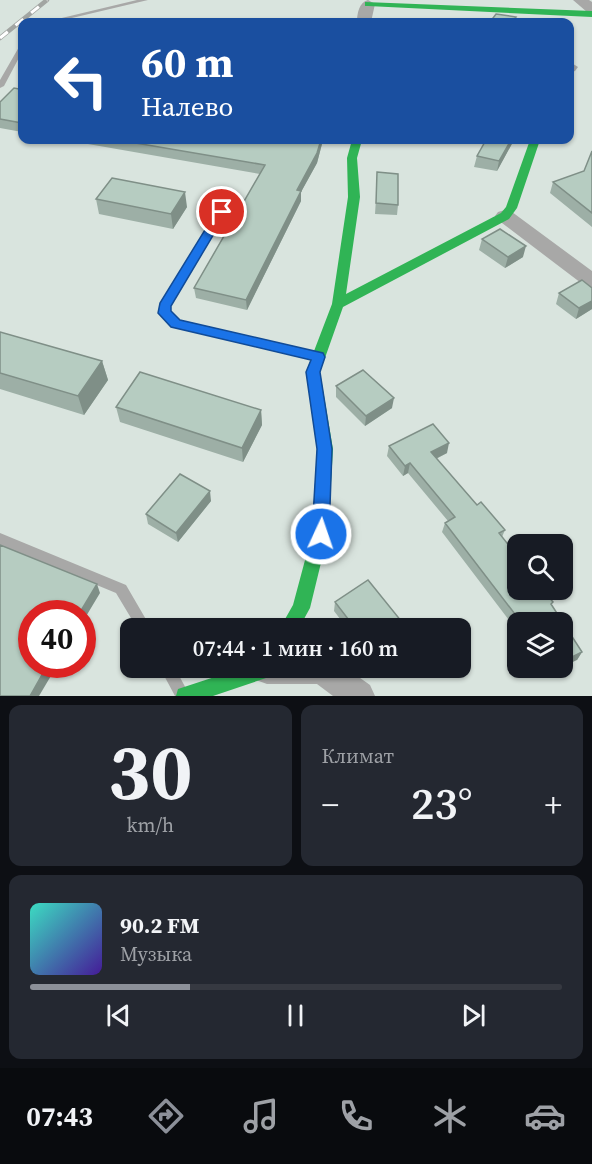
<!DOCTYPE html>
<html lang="ru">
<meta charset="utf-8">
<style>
:root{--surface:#171b24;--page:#242831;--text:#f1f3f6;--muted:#9ea1a6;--line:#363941;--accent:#8c9099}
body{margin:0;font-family:"Source Serif 4",serif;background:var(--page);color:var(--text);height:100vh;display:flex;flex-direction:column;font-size:22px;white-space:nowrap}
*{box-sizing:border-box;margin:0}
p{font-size:20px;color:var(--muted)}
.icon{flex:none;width:33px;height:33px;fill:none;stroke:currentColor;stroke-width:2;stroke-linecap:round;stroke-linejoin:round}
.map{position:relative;height:696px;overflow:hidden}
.panel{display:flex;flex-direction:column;gap:9px;padding:9px;background:#0d0f14;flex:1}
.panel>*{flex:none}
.top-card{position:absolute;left:18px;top:18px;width:556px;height:126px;border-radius:12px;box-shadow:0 2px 4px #0004;background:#1a4fa0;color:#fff;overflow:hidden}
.controls{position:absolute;left:507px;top:534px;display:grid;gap:12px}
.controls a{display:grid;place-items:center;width:66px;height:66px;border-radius:12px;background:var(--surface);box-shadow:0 2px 4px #0004;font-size:30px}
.speed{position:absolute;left:18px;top:600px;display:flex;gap:12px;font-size:30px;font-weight:700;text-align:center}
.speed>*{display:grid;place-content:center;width:78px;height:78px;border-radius:50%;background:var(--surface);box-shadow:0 2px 4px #0004;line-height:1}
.speed .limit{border:9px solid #d22;background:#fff;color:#111}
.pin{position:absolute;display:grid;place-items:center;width:51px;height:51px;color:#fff;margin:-26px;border:3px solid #fff;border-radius:50%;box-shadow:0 2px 6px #0007}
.me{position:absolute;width:66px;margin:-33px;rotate:3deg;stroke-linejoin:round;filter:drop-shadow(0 0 4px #0008)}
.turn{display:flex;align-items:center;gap:21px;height:126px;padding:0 24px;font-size:27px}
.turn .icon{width:78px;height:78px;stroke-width:2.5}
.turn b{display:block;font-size:42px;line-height:51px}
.big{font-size:45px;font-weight:600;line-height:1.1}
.panel .widget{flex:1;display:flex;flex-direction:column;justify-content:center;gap:9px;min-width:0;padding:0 21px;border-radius:12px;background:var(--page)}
.panel .dial{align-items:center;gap:0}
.dial b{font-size:78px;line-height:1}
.song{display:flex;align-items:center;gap:18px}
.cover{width:72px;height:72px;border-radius:9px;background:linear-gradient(135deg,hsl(170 70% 55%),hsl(260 70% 35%))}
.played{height:6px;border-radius:3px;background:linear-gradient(90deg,var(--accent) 30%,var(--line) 30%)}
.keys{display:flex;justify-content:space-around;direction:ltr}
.heat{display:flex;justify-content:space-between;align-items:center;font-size:33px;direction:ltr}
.panel .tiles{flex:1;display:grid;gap:9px;grid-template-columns:1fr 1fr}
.widget:last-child{grid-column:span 2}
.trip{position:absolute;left:120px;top:618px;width:351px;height:60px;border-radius:12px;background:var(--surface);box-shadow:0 2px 4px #0004;font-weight:600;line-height:60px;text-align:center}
.tabs{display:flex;height:96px;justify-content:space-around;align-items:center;background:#090b0e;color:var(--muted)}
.tabs .icon{width:42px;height:42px}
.tabs .active{color:var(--accent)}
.tabs b{font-size:27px;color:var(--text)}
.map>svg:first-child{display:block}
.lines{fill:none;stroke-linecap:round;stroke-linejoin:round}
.lane{fill:#a8a8a7;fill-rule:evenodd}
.street{fill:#a8a8a7;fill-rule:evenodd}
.fast{fill:#30b455;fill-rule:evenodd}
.rail-casing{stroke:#a2a5a2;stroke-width:4.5}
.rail{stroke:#fff;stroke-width:3;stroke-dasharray:10;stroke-linecap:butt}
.wall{fill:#9dafa6}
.shaded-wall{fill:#7f8f87}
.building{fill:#b6ccc1;stroke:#7f8f87;stroke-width:1.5}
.route{fill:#1a73e8;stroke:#114b97;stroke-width:1.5}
</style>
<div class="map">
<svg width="592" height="696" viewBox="0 0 592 696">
<rect width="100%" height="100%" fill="#d9e4de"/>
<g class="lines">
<!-- lane -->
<path class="lane" d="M137 0H148L55 22H45Z
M22 45V52L4 86 0 88V80L19 47Z
M222 209 226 212 169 306 170 312 179 321 315 352 319 353 320 356 319 359 315 360 176 328C167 324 160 315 159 306L218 212Z
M0 533 126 585 151 628H137L116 593 0 545Z
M160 668H175L190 696H175Z"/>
<!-- street -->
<path class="street" d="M368 0 375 4 371 22H357C357 14 359 2 368 0Z
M573 0H589L592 2V13L587 12Z
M570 62 578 67 575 71 570 73Z
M505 210 512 212 592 271V288L585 286 498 220 495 216 498 212Z
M252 668H346L370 685 375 696H333L317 684H267L256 680Z"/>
<!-- fast -->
<path class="fast" d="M365 2 592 11V17L368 6H365Z
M352 140H362L357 158 360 197 346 294 501 213 506 207 530 140H540L517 208 509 219 343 307 320 372 333 449 328 534 310 608 299 628H280L293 605 312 534 317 449 306 372 332 304 348 197 347 158Z
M242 668H277L275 675 213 696H176L178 689Z"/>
<!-- rail casing -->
<g class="rail-casing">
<path id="rail" d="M0 38 47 0"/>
</g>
<!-- rail -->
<use href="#rail" class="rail"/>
</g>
<!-- wall -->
<path class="wall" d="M22 85V132L0 128V102L19 89Z
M65 140H323L317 163 301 192V201L247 310 196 298 194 288 260 174Z
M514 140 497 171 474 167 477 156Z
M592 151V227L550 193 553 182 584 171Z
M377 183 398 205 397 215 375 214Z
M96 199 187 207 173 229 99 214Z
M482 239 523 257 505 268 479 250Z
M592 288V309L576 319 556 304 559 293Z
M0 332 102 361 108 380 84 415 0 389Z
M336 386 392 408 365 426 336 397Z
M116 407 261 410 262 425 243 462 120 422Z
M389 446 447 453 436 459 477 505 505 530 502 537 552 606 582 652 577 660 562 622H518V632L442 532 445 523 448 521 408 473 403 476 387 456Z
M211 501 178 542 148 524 146 514Z
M335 602 400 628H347L334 611Z
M540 668H562L545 676Z"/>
<!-- shaded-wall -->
<path class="shaded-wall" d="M321 140H323L317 163 301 192V201L247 310 246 300Z
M511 140H514L497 171 499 161Z
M185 192 187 207 173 229 171 214Z
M526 246 523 257 505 268 508 257Z
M592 301V309L576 319 579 308Z
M102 361 108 380 84 415 78 396Z
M394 398 392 408 365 426 366 416Z
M261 410 262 425 243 462 242 448Z
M449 443 447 453 429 462 431 452Z
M410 463 408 473 403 476 405 466Z
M210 491 211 501 178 542 176 533Z
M97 584 100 593 82 623V614H79Z
M402 622 400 628H393Z
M582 652 577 660 562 667V662Z
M48 664H58L39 696H30Z
M550 668H562L545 676Z"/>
<!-- building -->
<path class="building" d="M496 14 516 17 512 22H490Z
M22 85V123L0 119V102L14 88 19 89Z
M118 140H321L317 153 297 190 301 191 246 300 194 288 265 165Z
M486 140H511L499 161 477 156Z
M592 151V213L553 182 584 171Z
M377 172 398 174V205L376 203Z
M112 178 185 192 171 214 96 199Z
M500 229 526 246 508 257 482 239Z
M582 280 592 288V301L579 308 559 293Z
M0 332 102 361 78 396 0 373Z
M363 370 394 398 366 416 336 386Z
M140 372 261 410 242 448 116 407Z
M433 424 449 443 431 452 477 505 481 502 505 530 499 533 518 557V590H543L553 602 551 604 582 652 562 662V622H521L445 523 455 517 410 463 405 466 389 446Z
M180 474 210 491 176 533 146 514Z
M0 545 97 584 79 614H32V664H48L30 696H0Z
M368 580 402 622 393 628H355L335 602Z"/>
<!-- route -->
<path class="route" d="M222 208 227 212 171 306V311L180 320 323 353 325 357 320 372 332 449 329 534 326 540 321 542 315 540 312 534 317 449 306 372 311 360 171 327 158 313 160 303 216 212Z"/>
</svg>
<div class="controls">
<a><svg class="icon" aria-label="search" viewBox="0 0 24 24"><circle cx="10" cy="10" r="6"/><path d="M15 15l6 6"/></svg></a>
<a><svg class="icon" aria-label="layers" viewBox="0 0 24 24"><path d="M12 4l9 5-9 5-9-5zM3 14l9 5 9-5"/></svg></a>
</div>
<div class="speed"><div class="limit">40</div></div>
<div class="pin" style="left:222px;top:212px;background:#d93025"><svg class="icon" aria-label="arrive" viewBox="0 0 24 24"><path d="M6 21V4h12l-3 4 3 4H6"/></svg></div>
<svg class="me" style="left:321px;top:534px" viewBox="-20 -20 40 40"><circle r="17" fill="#1a73e8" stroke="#fff" stroke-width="3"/><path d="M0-11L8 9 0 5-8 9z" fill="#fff"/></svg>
<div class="trip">07:44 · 1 мин · 160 m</div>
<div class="top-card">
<div class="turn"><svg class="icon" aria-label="left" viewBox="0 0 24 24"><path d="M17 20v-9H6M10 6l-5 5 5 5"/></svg><div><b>60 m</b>Налево</div></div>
</div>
</div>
<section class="panel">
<div class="tiles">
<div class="widget dial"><b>30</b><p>km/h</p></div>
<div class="widget"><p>Климат</p>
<div class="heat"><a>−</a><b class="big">23°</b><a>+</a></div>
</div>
<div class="widget">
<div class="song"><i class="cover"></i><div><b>90.2 FM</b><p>Музыка</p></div></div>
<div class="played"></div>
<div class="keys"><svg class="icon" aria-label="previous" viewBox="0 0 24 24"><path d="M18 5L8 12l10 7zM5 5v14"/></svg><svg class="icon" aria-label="pause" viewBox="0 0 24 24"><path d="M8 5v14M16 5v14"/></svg><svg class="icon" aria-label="next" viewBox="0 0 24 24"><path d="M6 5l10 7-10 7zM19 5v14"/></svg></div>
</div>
</div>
</section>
<nav class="tabs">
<b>07:43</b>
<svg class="icon active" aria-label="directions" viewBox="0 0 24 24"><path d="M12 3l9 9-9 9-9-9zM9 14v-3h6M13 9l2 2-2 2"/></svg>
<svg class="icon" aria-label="music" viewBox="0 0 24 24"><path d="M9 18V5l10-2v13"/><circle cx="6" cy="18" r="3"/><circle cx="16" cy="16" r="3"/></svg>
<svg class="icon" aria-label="phone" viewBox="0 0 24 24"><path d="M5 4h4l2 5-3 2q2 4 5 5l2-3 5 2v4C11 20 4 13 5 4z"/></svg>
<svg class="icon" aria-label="climate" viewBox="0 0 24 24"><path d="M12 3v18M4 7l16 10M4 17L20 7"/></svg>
<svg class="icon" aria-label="car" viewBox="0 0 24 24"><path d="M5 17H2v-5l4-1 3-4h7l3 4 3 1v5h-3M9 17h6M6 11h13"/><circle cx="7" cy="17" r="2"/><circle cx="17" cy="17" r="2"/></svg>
</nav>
